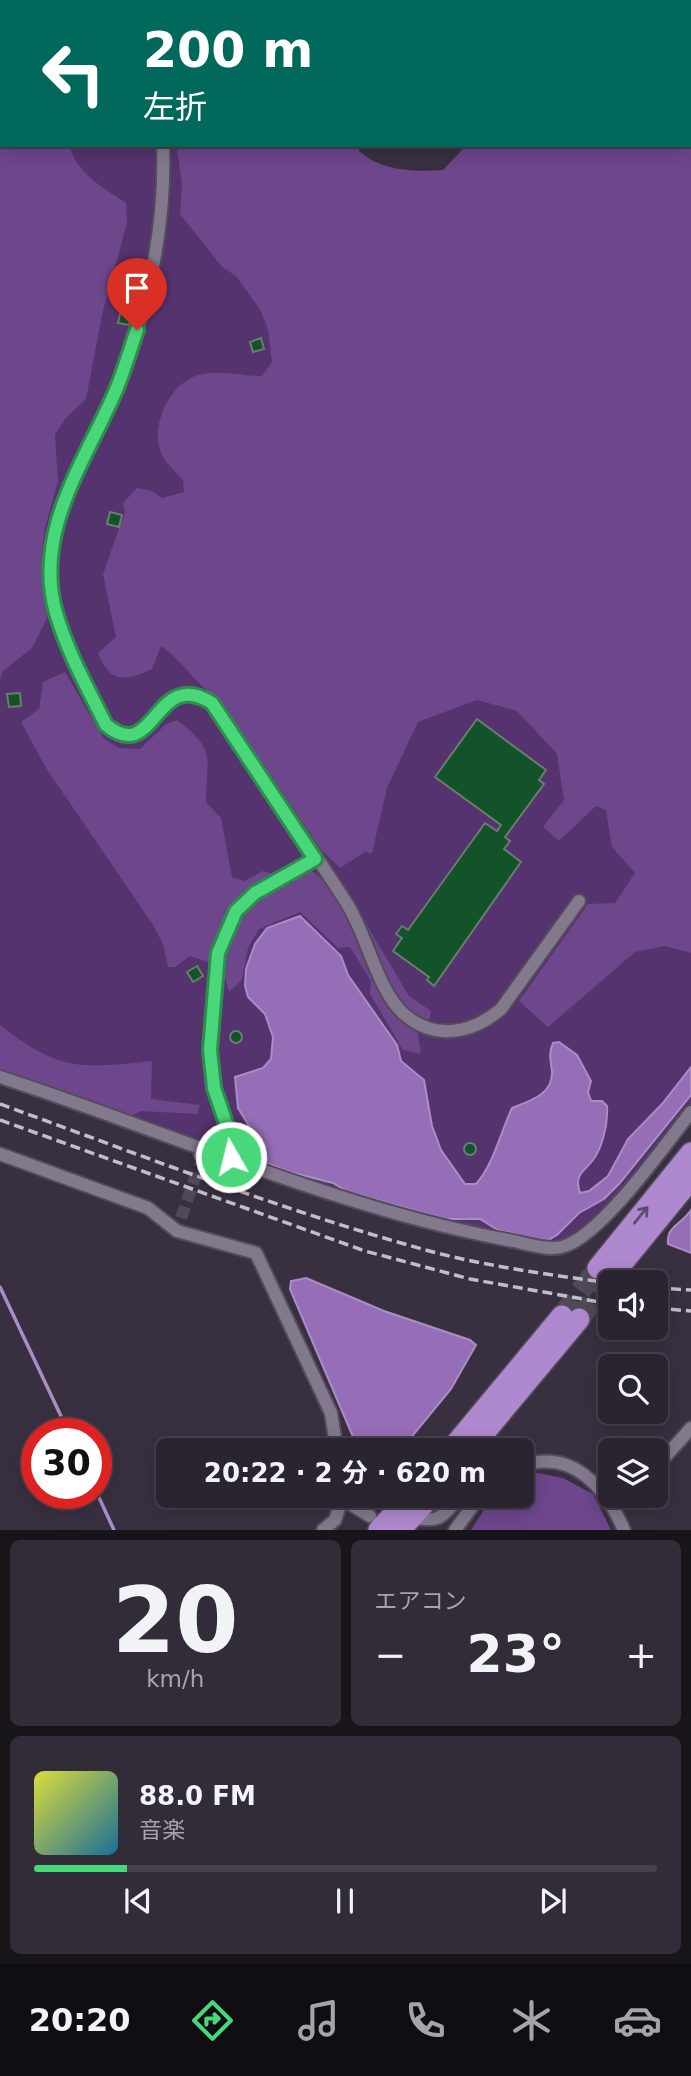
<!DOCTYPE html>
<html lang="ja">
<meta charset="utf-8">
<style>
:root{--surface:#2a2430;--page:#322c38;--text:#f1f3f6;--muted:#a5a4ab;--line:#46414c;--accent:#48d779}
body{margin:0;font-family:"DejaVu Sans","Noto Sans JP",sans-serif;background:var(--page);color:var(--text);height:100vh;display:flex;flex-direction:column;font-size:26px;white-space:nowrap}
*{box-sizing:border-box;margin:0}
p{font-size:23px;color:var(--muted)}
.icon{flex:none;width:38px;height:38px;fill:none;stroke:currentColor;stroke-width:2;stroke-linecap:round;stroke-linejoin:round}
.map{position:relative;height:1530px;overflow:hidden}
.side{display:flex;flex-direction:column;gap:10px;padding:10px;background:#17141a;flex:1}
.side>*{flex:none}
.banner{position:absolute;left:0px;top:0px;width:691px;height:147px;box-shadow:0 4px 18px #0003,0 0 0 2px var(--line);background:#00695c;color:#fff;overflow:hidden}
.controls{position:absolute;left:598px;top:1270px;display:grid;gap:14px}
.controls a{display:grid;place-items:center;width:70px;height:70px;border-radius:10px;background:var(--surface);box-shadow:0 4px 18px #0003,0 0 0 2px var(--line);font-size:35px}
.speed{position:absolute;left:21px;top:1418px;display:flex;gap:14px;font-size:35px;font-weight:700;text-align:center}
.speed>*{display:grid;place-content:center;width:91px;height:91px;border-radius:50%;background:var(--surface);box-shadow:0 4px 18px #0003,0 0 0 2px var(--line);line-height:1}
.speed .limit{border:10px solid #d22;background:#fff;color:#111}
.pin{position:absolute;display:grid;place-items:center;width:60px;height:60px;color:#fff;margin:-72px -30px;border-radius:50% 50% 50% 0;rotate:-45deg;box-shadow:0 0 7px #0007}
.pin .icon{rotate:45deg}
.me{position:absolute;width:77px;margin:-38px;rotate:352deg;stroke-linejoin:round;filter:drop-shadow(0 0 5px #0008)}
.turn{display:flex;align-items:center;gap:24px;height:147px;padding:0 28px;font-size:32px}
.turn .icon{width:91px;height:91px;stroke-width:2.5}
.turn b{display:block;font-size:49px;line-height:60px}
.big{font-size:52px;font-weight:700;line-height:1.1}
.side .tile{flex:1;display:flex;flex-direction:column;justify-content:center;gap:10px;min-width:0;padding:0 24px;border-radius:10px;background:var(--page)}
.side .dial{align-items:center;gap:0}
.dial b{font-size:91px;line-height:1}
.song{display:flex;align-items:center;gap:21px}
.cover{width:84px;height:84px;border-radius:10px;background:linear-gradient(135deg,hsl(60 70% 55%),hsl(200 70% 35%))}
.played{height:7px;border-radius:4px;background:linear-gradient(90deg,var(--accent) 15%,var(--line) 15%)}
.keys{display:flex;justify-content:space-around;direction:ltr}
.heat{display:flex;justify-content:space-between;align-items:center;font-size:38px;direction:ltr}
.side .tiles{flex:1;display:grid;gap:10px;grid-template-columns:1fr 1fr}
.tile:last-child{grid-column:span 2}
.trip{position:absolute;left:156px;top:1438px;width:378px;height:70px;border-radius:10px;background:var(--surface);box-shadow:0 4px 18px #0003,0 0 0 2px var(--line);font-weight:700;line-height:70px;text-align:center}
.tabs{display:flex;height:112px;justify-content:space-around;align-items:center;background:#110e13;color:var(--muted)}
.tabs .icon{width:49px;height:49px}
.tabs .active{color:var(--accent)}
.tabs b{font-size:32px;color:var(--text)}
.map>svg:first-child{display:block}
.green{fill:#55336f}
.forest{fill:#6d468c}
.water{fill:#966eb7;stroke:#aa8dc3;stroke-width:2}
.lines{fill:none;stroke-linecap:round;stroke-linejoin:round}
.stream{stroke:#aa8dc3;stroke-width:3.5}
.building{fill:#13532a;stroke:#6b7d6e;stroke-width:2}
.street-tunnel{stroke:#504958;stroke-width:12;stroke-dasharray:12 6;stroke-linecap:butt}
.highway-tunnel{stroke:#504958;stroke-width:21;stroke-dasharray:21 10;stroke-linecap:butt}
.street-casing{stroke:#544c5b;stroke-width:16}
.secondary-casing{stroke:#544c5b;stroke-width:21}
.highway-casing{stroke:#544c5b;stroke-width:24}
.street{stroke:#83798c;stroke-width:12}
.secondary{stroke:#83798c;stroke-width:18}
.highway{stroke:#af89cf;stroke-width:21}
.rail{stroke:#c2bdc8;stroke-width:3.5;stroke-dasharray:10 5;stroke-linecap:butt}
.oneway{stroke:#5c4b6b}
.route-casing{stroke:#2f8c4f;stroke-width:18}
.route{stroke:#48d779;stroke-width:12}
</style>
<div class="map">
<svg width="691" height="1530" viewBox="0 0 691 1530">
<rect width="100%" height="100%" fill="#383040"/>
<!-- green -->
<path class="green" d="M44 145H209L355 163 434 190 496 145H660L691 866V1112L623 1199 566 1246 451 1229 0 1077V195Z"/>
<!-- forest -->
<path class="forest" d="M0 69 2 145H70C74 172 105 189 126 203L127 223 102 315 86 399 65 419 55 435 58 481 45 528 42 554 47 618 32 648 3 671 0 680Z
M691 135V953L665 946 635 952 548 1027 519 1001 588 904 615 903 635 873 612 847 606 810 596 806 559 841 543 827 564 800 557 754 517 711 477 700 418 722 387 788 372 853 365 852 340 868 316 845 218 699C195 684 183 661 161 646L152 669C124 682 110 683 98 653L116 637 103 574 125 512 123 503 137 488 152 491 162 498 184 492 183 480C175 471 164 462 160 450 151 422 172 379 203 374 224 370 241 376 262 376L272 362 268 329 259 308 236 276 222 267 180 214 182 184 177 150 199 145H358L359 151C381 171 414 172 443 170L464 148 690 145Z
M65 672 104 739 119 748 140 749 166 724 177 720C218 751 206 758 206 802L221 818 232 877 244 881 263 871 287 878 307 869C327 877 341 904 349 922H365L409 996 431 1011 429 1021 417 1027 421 1054 403 1050 370 994 371 981 350 947 338 948 300 912 259 929 248 948 242 980 229 992 222 967 190 956 175 967H168L163 944 153 925 46 768 21 722 39 709 43 682Z
M0 1025C58 1071 81 1069 152 1061L151 1099 200 1105 197 1114 141 1111 130 1117 0 1070Z
M537 1473 563 1478 593 1494 611 1530H471L493 1496H522V1478Z"/>
<!-- water -->
<path class="water" d="M300 916 341 956 348 975 397 1045 401 1061 424 1080 432 1126 441 1150 465 1184H476C494 1163 500 1134 512 1108 529 1101 553 1095 552 1072 551 1061 548 1054 553 1043L559 1042 577 1055 591 1081 588 1092 591 1101H602L607 1106C608 1122 603 1147 593 1160 583 1173 574 1174 580 1193L589 1191 608 1176 628 1139 662 1104 691 1067V1095L619 1184 604 1199 579 1213 557 1235 545 1242 498 1230 480 1219H445L348 1192 333 1183 290 1172 242 1154 252 1145 254 1134 238 1108 235 1077 263 1068 271 1059 273 1037 265 1014 248 997 245 986 246 969 255 944 267 928Z
M691 1210V1253L668 1244C666 1226 682 1224 691 1210Z
M306 1278 384 1311 470 1340 476 1345 451 1389 400 1451H359L290 1289 291 1281Z"/>
<g class="lines">
<!-- stream -->
<path class="stream" d="M363 0 364 2
M690 106H691
M0 1287 69 1433
M96 1491 114 1530"/>
</g>
<!-- building -->
<path class="building" d="M3 0H108L109 2H4Z
M122 305 133 308 129 325 118 323Z
M261 338 264 349 253 352 250 342Z
M110 512 122 515 119 527 107 524Z
M20 693 21 706 9 707 7 694Z
M477 719 546 770 539 780 544 784 505 837 510 841 504 849 521 862 434 986 427 980 429 977 393 951 402 938 396 934 402 926 408 930 485 823 497 831 501 825 435 777Z
M197 966 203 976 193 982 187 972Z
M230 1037a6 6 0 1 1 12 0a6 6 0 1 1-12 0Z
M464 1149a6 6 0 1 1 12 0a6 6 0 1 1-12 0Z"/>
<g class="lines">
<!-- street-tunnel -->
<path class="street-tunnel" d="M181 1218 203 1155"/>
<!-- highway-tunnel -->
<path class="highway-tunnel" d="M562 1316 598 1268
M579 1319 615 1272"/>
<!-- street casing -->
<g class="street-casing">
<path id="street" d="M119 0 120 2
M163 145C166 228 147 312 116 389 89 454 43 513 51 588 55 635 85 683 106 725 156 766 153 667 212 703 256 769 303 835 346 902 367 934 377 991 405 1015 436 1041 473 1033 501 1009L579 901
M0 1077C169 1132 333 1207 508 1240 525 1243 549 1252 565 1246 604 1232 664 1146 691 1112
M0 1154 148 1208 177 1231 256 1253 331 1413 337 1451
M231 1157 228 1129 214 1088 210 1050 218 953 236 911 255 893 315 859
M522 1466C572 1448 606 1488 624 1530
M656 1467 691 1428
M342 1499 370 1516
M613 1506 630 1496
M413 1517C440 1524 443 1516 460 1496
M323 1530 335 1520 343 1496
M455 1530 480 1496"/>
</g>
<!-- secondary casing -->
<g class="secondary-casing">
<path id="secondary" d="M203 1155 205 1148"/>
</g>
<!-- highway casing -->
<g class="highway-casing">
<path id="highway" d="M598 1268 691 1153
M615 1272 691 1179
M450 1451 562 1316
M469 1451 579 1319
M379 1530 410 1496
M400 1530 431 1496"/>
</g>
<!-- street -->
<use href="#street" class="street"/>
<!-- secondary -->
<use href="#secondary" class="secondary"/>
<!-- highway -->
<use href="#highway" class="highway"/>
<!-- rail -->
<path class="rail" d="M690 115H691
M0 1104C143 1156 286 1212 433 1252 491 1267 551 1275 611 1283
M0 1120 365 1251 470 1279 611 1304
M656 1288 691 1290
M656 1308 691 1311"/>
</g>
<!-- one-way arrows -->
<defs><path id="oneway-shaft" d="M-6 0H5M1.5-3L5.5 0L1.5 3" fill="none" stroke-width="1.6" stroke-linecap="round" stroke-linejoin="round" transform="scale(1.75)"/></defs>
<use class="oneway" href="#oneway-shaft" transform="translate(641 1215) rotate(-51)"/>
<g class="lines">
<!-- route casing -->
<g class="route-casing">
<path id="route" d="M137 330C130 350 124 371 116 390 85 462 33 531 56 613 67 651 88 689 106 725 156 766 154 666 212 703L315 859 255 893 236 911 218 953 210 1050 214 1088 228 1129 231 1157"/>
</g>
<!-- route -->
<use href="#route" class="route"/>
</g>
</svg>
<div class="controls">
<a><svg class="icon" aria-label="sound" viewBox="0 0 24 24"><path d="M4 9h4l5-4v14l-5-4H4zM17 9q2 3 0 6"/></svg></a>
<a><svg class="icon" aria-label="search" viewBox="0 0 24 24"><circle cx="10" cy="10" r="6"/><path d="M15 15l6 6"/></svg></a>
<a><svg class="icon" aria-label="layers" viewBox="0 0 24 24"><path d="M12 4l9 5-9 5-9-5zM3 14l9 5 9-5"/></svg></a>
</div>
<div class="speed"><div class="limit">30</div></div>
<div class="pin" style="left:137px;top:330px;background:#d93025"><svg class="icon" aria-label="arrive" viewBox="0 0 24 24"><path d="M6 21V4h12l-3 4 3 4H6"/></svg></div>
<svg class="me" style="left:231px;top:1157px" viewBox="-20 -20 40 40"><circle r="17" fill="#48d779" stroke="#fff" stroke-width="3"/><path d="M0-11L8 9 0 5-8 9z" fill="#fff"/></svg>
<div class="trip">20:22 · 2 分 · 620 m</div>
<div class="banner">
<div class="turn"><svg class="icon" aria-label="left" viewBox="0 0 24 24"><path d="M17 20v-9H6M10 6l-5 5 5 5"/></svg><div><b>200 m</b>左折</div></div>
</div>
</div>
<section class="side">
<div class="tiles">
<div class="tile dial"><b>20</b><p>km/h</p></div>
<div class="tile"><p>エアコン</p>
<div class="heat"><a>−</a><b class="big">23°</b><a>+</a></div>
</div>
<div class="tile">
<div class="song"><i class="cover"></i><div><b>88.0 FM</b><p>音楽</p></div></div>
<div class="played"></div>
<div class="keys"><svg class="icon" aria-label="previous" viewBox="0 0 24 24"><path d="M18 5L8 12l10 7zM5 5v14"/></svg><svg class="icon" aria-label="pause" viewBox="0 0 24 24"><path d="M8 5v14M16 5v14"/></svg><svg class="icon" aria-label="next" viewBox="0 0 24 24"><path d="M6 5l10 7-10 7zM19 5v14"/></svg></div>
</div>
</div>
</section>
<nav class="tabs">
<b>20:20</b>
<svg class="icon active" aria-label="directions" viewBox="0 0 24 24"><path d="M12 3l9 9-9 9-9-9zM9 14v-3h6M13 9l2 2-2 2"/></svg>
<svg class="icon" aria-label="music" viewBox="0 0 24 24"><path d="M9 18V5l10-2v13"/><circle cx="6" cy="18" r="3"/><circle cx="16" cy="16" r="3"/></svg>
<svg class="icon" aria-label="phone" viewBox="0 0 24 24"><path d="M5 4h4l2 5-3 2q2 4 5 5l2-3 5 2v4C11 20 4 13 5 4z"/></svg>
<svg class="icon" aria-label="climate" viewBox="0 0 24 24"><path d="M12 3v18M4 7l16 10M4 17L20 7"/></svg>
<svg class="icon" aria-label="car" viewBox="0 0 24 24"><path d="M5 17H2v-5l4-1 3-4h7l3 4 3 1v5h-3M9 17h6M6 11h13"/><circle cx="7" cy="17" r="2"/><circle cx="17" cy="17" r="2"/></svg>
</nav>
